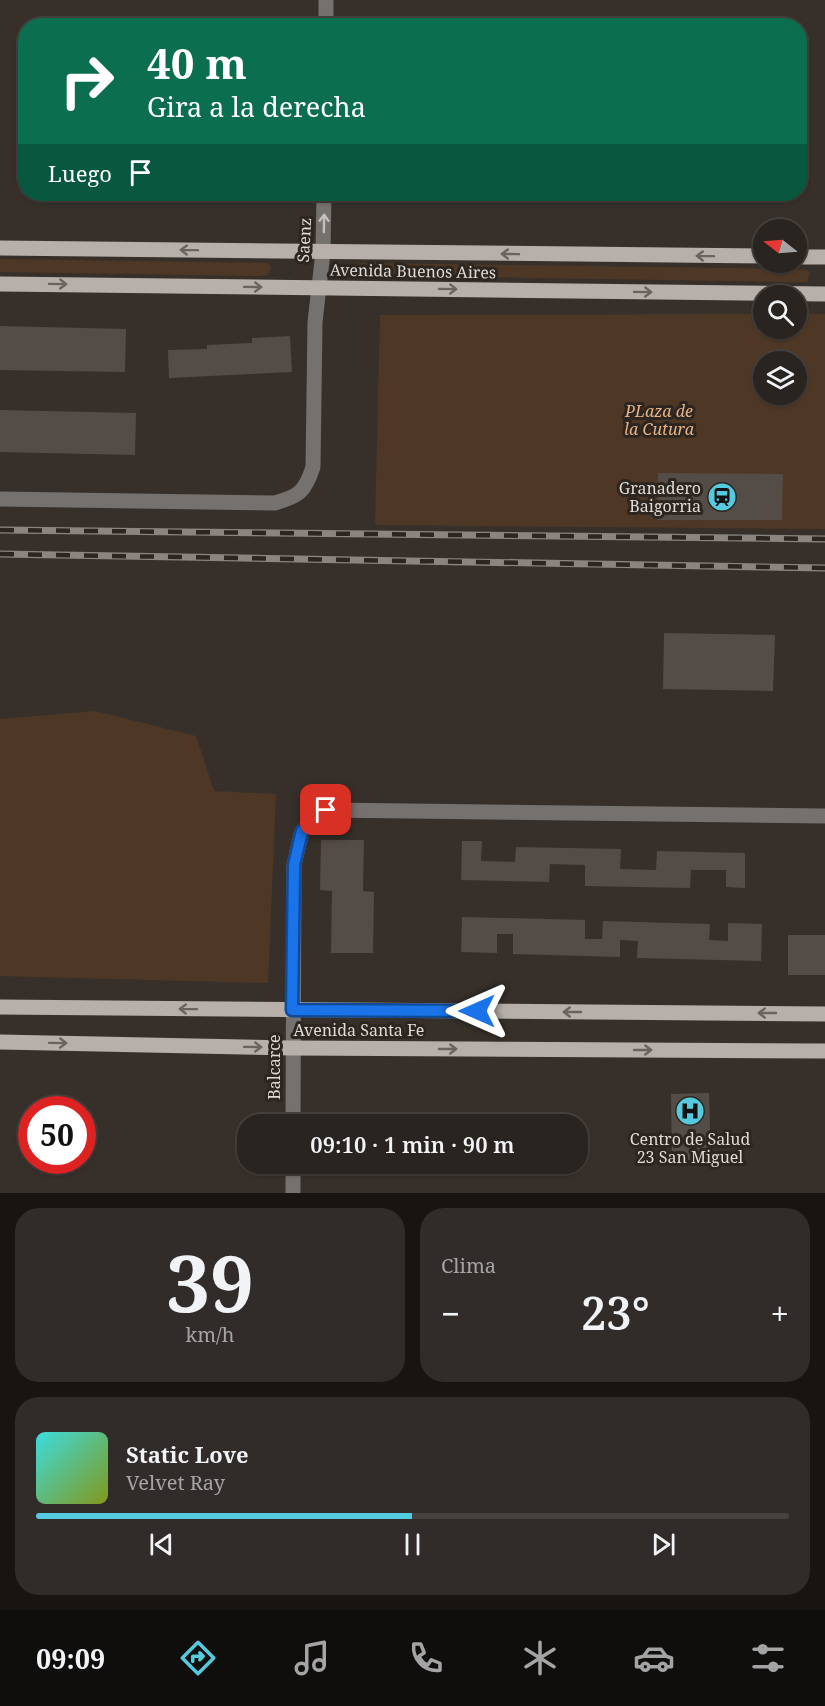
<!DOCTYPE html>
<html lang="es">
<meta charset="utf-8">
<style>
:root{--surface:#292420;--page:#312c29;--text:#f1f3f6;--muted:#a5a4a5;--line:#45413e;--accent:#54cade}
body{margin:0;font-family:"Noto Serif",serif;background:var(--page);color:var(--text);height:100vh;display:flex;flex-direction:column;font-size:22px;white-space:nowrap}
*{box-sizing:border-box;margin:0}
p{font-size:20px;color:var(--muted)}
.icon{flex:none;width:33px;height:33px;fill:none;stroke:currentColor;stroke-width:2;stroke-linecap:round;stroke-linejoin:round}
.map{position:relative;height:1193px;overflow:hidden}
.drawer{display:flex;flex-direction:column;gap:15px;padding:15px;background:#171412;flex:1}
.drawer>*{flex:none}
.guide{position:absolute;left:18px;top:18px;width:789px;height:183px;border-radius:24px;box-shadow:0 2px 4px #0004,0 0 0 2px var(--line);background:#0b6e4f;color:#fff;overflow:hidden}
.needle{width:39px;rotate:287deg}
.fabs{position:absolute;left:753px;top:219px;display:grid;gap:12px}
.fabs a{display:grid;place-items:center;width:54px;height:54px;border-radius:50%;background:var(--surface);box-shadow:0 2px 4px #0004,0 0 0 2px var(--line);font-size:30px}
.speed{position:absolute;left:18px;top:1096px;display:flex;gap:12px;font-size:30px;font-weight:700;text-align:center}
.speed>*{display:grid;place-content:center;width:78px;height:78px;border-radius:50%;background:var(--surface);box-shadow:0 2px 4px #0004,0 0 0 2px var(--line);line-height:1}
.speed .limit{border:9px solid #d22;background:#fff;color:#111}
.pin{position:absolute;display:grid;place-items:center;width:51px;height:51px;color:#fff;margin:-26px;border-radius:12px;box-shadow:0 3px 9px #0006}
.me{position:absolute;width:66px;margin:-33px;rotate:270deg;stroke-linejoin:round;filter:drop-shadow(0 0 4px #0008)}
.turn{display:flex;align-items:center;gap:21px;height:126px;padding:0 30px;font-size:27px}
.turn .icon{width:78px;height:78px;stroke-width:2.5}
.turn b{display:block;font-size:42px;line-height:51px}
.then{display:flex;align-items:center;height:57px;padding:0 30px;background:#0003;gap:12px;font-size:22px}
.big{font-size:45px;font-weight:600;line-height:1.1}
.drawer .tile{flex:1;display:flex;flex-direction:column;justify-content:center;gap:9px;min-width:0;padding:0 21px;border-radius:24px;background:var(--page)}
.drawer .dial{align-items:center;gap:0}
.dial b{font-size:78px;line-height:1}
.song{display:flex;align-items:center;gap:18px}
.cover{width:72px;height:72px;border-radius:9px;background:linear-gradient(135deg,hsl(180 70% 55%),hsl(70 70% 35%))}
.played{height:6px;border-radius:3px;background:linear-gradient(90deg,var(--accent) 50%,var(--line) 50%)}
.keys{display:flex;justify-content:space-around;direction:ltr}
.heat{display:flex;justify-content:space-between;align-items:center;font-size:33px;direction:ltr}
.drawer .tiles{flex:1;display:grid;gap:15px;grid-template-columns:1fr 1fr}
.tile:last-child{grid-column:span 2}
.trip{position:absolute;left:237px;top:1114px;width:351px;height:60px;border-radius:24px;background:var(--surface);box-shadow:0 2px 4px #0004,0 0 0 2px var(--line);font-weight:600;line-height:60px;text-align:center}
.tab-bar{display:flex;height:96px;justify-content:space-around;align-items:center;background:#100e0d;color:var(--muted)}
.tab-bar .icon{width:42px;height:42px}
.tab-bar .active{color:var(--accent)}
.tab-bar b{font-size:27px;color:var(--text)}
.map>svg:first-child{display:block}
.green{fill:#4e3825;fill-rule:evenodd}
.building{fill:#544d47}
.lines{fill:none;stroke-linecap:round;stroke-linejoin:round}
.minor{stroke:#75716e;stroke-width:15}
.major{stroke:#b7b0aa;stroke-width:15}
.rail-casing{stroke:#8a8580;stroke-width:7}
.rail{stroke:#2d2620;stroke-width:4.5;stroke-dasharray:14;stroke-linecap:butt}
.oneway{stroke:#c4c0bd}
.oneway2{stroke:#6b645e}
.route-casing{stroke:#114b97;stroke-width:15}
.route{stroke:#1a73e8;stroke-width:10}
.labels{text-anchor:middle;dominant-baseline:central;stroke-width:6;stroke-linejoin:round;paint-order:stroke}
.street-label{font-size:16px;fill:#dfdbd7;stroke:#2d2620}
.park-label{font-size:16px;font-style:italic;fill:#e7b286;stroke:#2d2620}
.poi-label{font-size:16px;fill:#dfdbd7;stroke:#2d2620;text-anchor:end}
</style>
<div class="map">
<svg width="825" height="1193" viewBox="0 0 825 1193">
<rect width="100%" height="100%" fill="#37302a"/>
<!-- green -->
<path class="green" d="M0 259 267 263 271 266 268 275 260 276 0 272Z
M363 263 794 269 806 270 810 272 807 282H799L356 275 352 271 355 265Z
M763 314 764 328H796L797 314H825V529L375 525 380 315ZM764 362H796V394H764Z
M95 711 196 736 214 791 276 794 268 983 0 976V719Z"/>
<!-- building -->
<path class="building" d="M0 326 126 329 125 372 0 370Z
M290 336 292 372 169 378 168 350 207 349V345L252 343V338Z
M0 410 136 413 135 455 0 452Z
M658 473 783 474 782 520H657Z
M664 633 775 635 773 691 663 689Z
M321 840H364L363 891 374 892 373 953H331L332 891 320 890Z
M462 841H482L481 861 515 862 516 847 621 849 620 869 656 870 657 851 745 853V888L726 887V870H691L690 888 585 886V865L550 864 549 882 461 880Z
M462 917 585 920V939H602L603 921 710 924 709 940 728 941V923L762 924 761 961 637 958 638 941 620 940V957L513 954V934H497V953L461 952Z
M788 935H825V975H788Z
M709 1093 711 1161 672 1162 671 1094Z"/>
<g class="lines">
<!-- minor -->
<path class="minor" d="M326 26V0
M0 499 275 503C299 496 305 492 313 467L315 322 323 252 324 194
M293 1125 294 865 302 831 326 810 825 816
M293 1164V1193"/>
<!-- major -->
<path class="major" d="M0 248 764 256
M796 257H825
M0 284 825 294
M0 1007 825 1014
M0 1042 292 1048 825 1051"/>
<!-- rail casing -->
<g class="rail-casing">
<path id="rail" d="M0 530 825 539
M0 554 825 568"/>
</g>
<!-- rail -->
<use href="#rail" class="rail"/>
</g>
<!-- one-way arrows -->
<defs><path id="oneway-shaft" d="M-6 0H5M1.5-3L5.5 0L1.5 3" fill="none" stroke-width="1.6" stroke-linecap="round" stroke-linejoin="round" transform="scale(1.5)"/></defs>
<use class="oneway" href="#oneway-shaft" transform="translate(324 223) rotate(-89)"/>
<g class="oneway2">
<use href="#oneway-shaft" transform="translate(189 250) rotate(-179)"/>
<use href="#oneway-shaft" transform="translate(510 254) rotate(-179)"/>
<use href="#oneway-shaft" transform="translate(705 256) rotate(-179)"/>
<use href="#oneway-shaft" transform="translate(58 284) rotate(1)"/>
<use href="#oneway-shaft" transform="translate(253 287) rotate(1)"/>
<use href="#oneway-shaft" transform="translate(448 289) rotate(1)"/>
<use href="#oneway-shaft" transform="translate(643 292) rotate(1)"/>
<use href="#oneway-shaft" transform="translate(188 1009) rotate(-179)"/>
<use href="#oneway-shaft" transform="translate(572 1012) rotate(-180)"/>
<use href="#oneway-shaft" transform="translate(767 1013) rotate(-180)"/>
<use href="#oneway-shaft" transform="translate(58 1043) rotate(1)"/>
<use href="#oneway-shaft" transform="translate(253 1047) rotate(1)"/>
<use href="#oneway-shaft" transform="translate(448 1049)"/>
<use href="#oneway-shaft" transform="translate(643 1050)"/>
</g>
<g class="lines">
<!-- route casing -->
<g class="route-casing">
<path id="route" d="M326 810 302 831 294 865 292 1010 477 1011"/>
</g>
<!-- route -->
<use href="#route" class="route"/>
</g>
<!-- icons -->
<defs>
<g id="station-disc" transform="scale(1.5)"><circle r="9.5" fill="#54cade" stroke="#2d2620"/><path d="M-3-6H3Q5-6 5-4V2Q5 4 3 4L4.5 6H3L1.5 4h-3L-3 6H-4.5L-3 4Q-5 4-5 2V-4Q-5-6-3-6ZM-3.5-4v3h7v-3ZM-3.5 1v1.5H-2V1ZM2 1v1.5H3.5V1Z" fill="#111"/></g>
<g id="hospital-disc" transform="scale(1.5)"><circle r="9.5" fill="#54cade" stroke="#2d2620"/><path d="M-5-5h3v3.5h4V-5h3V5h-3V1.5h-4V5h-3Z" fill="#111"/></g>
</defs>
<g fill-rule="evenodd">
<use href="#station-disc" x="722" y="497"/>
<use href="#hospital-disc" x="690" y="1111"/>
</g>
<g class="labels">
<!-- street labels -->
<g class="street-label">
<text transform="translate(304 240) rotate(-87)">Saenz</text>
<text transform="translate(413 271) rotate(1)">Avenida Buenos Aires</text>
<text x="359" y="1030">Avenida Santa Fe</text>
<text transform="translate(274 1067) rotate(-90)">Balcarce</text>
</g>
<!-- park labels -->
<g class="park-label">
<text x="659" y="411">PLaza de<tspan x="659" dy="18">la Cutura</tspan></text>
</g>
<!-- poi labels -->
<g class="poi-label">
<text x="701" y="488">Granadero<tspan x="701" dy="18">Baigorria</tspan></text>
<text x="690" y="1139" text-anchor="middle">Centro de Salud<tspan x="690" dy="18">23 San Miguel</tspan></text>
</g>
</g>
</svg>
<div class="fabs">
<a><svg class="needle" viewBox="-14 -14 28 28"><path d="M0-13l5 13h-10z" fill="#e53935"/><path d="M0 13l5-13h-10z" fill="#a5a4a5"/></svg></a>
<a><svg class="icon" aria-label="search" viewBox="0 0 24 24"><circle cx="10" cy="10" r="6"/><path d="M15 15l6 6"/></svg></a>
<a><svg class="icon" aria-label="layers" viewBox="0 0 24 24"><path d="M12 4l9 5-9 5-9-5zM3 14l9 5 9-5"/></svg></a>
</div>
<div class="speed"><div class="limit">50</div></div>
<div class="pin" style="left:326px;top:810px;background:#d93025"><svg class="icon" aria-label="arrive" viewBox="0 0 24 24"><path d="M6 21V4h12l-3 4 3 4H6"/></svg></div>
<svg class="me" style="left:477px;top:1011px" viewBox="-20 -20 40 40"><path d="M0-17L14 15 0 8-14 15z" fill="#1a73e8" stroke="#fff" stroke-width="4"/></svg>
<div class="trip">09:10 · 1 min · 90 m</div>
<div class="guide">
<div class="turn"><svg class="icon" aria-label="right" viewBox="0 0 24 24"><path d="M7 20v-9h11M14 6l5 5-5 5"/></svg><div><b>40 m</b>Gira a la derecha</div></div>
<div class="then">Luego<svg class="icon" aria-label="arrive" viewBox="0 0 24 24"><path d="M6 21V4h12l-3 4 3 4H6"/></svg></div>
</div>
</div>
<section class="drawer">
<div class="tiles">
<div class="tile dial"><b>39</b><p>km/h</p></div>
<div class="tile"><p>Clima</p>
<div class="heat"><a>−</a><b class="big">23°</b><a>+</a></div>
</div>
<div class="tile">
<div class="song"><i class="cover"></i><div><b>Static Love</b><p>Velvet Ray</p></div></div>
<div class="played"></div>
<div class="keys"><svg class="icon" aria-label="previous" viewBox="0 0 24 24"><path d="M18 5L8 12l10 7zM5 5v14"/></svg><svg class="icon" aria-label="pause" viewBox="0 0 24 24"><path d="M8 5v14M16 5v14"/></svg><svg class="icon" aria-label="next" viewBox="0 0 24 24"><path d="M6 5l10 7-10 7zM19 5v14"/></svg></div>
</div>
</div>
</section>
<nav class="tab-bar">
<b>09:09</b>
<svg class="icon active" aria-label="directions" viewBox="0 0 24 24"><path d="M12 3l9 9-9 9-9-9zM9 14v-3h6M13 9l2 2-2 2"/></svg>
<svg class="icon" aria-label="music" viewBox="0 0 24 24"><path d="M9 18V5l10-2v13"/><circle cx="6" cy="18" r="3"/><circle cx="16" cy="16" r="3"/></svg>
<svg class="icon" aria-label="phone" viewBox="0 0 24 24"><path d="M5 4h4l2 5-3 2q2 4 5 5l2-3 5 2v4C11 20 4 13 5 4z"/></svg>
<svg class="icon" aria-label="climate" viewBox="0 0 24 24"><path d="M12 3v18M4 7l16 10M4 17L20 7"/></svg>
<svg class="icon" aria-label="car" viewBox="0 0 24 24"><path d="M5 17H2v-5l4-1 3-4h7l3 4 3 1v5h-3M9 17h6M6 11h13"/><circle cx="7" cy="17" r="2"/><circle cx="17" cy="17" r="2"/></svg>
<svg class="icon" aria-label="filters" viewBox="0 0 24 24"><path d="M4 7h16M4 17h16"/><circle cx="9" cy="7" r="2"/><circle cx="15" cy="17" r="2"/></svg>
</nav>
